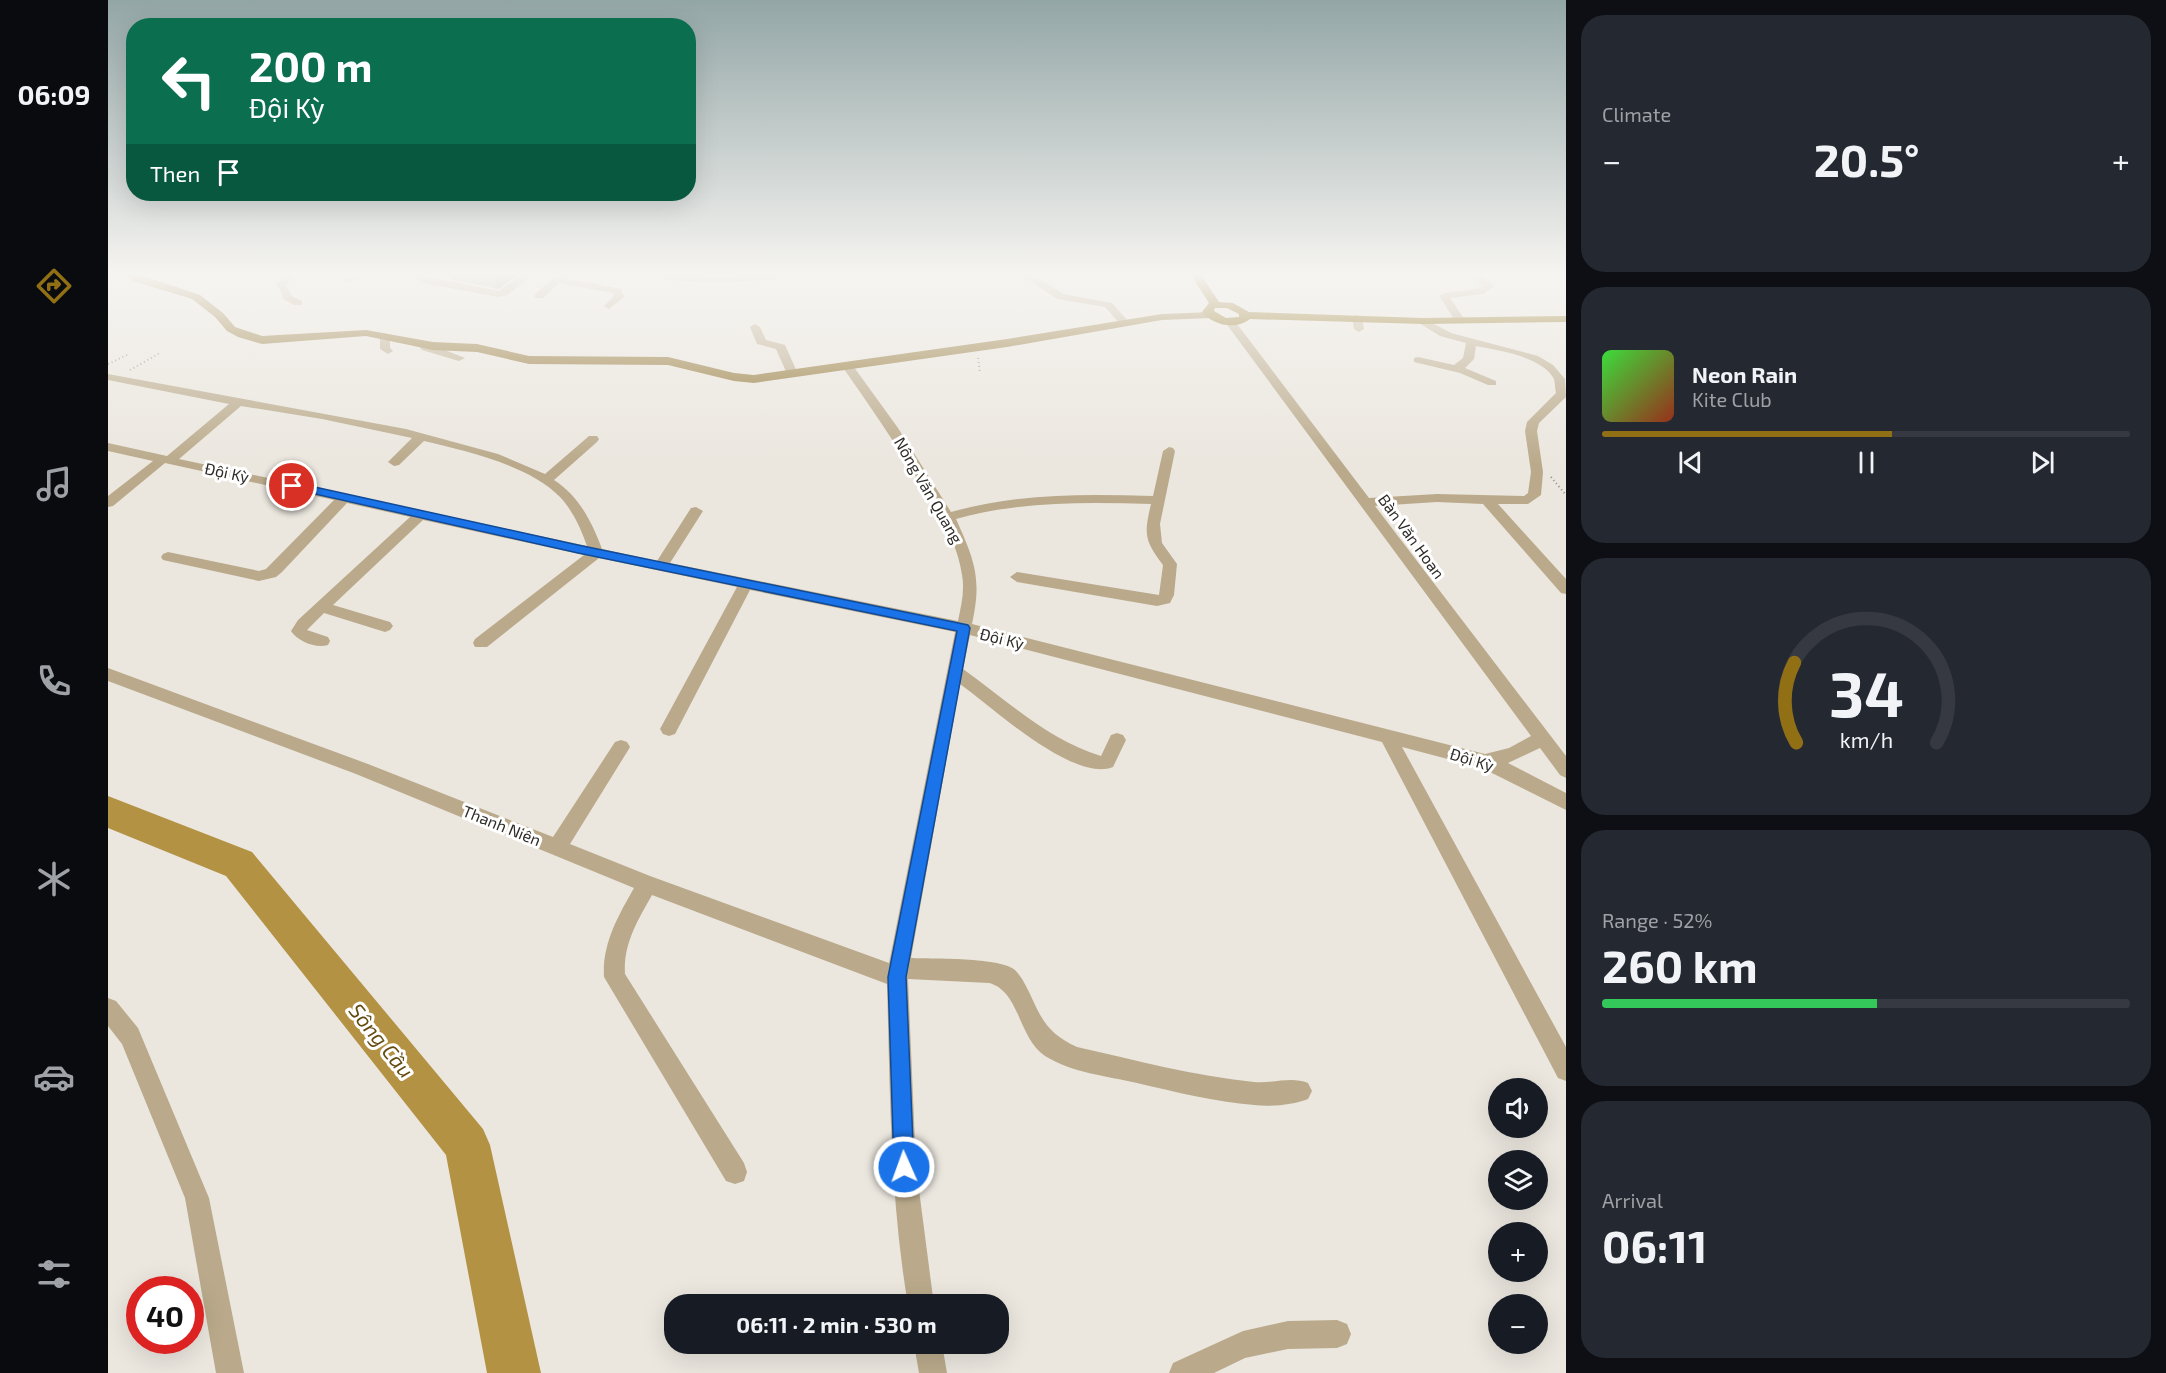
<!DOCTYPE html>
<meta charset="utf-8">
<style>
:root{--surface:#171b24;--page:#242831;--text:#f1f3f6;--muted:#9ea1a6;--line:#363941;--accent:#916f15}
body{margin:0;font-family:"Exo 2",sans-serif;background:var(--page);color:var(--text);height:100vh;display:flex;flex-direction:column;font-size:22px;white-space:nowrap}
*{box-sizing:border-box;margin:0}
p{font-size:20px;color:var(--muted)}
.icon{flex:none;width:33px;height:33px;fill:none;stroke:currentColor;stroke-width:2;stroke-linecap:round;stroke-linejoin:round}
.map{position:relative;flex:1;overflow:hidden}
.side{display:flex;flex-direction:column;gap:15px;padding:15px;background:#0d0f14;width:600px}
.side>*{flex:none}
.top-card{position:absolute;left:18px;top:18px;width:570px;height:183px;border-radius:24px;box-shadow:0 6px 24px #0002;background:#0b6e4f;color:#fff;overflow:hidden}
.tools{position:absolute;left:1380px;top:1078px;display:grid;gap:12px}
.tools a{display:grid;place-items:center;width:60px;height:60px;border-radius:50%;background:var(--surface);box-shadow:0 6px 24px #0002;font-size:30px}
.speed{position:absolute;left:18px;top:1276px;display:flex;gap:12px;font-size:30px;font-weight:700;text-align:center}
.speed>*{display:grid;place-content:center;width:78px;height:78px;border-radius:50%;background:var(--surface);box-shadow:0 6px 24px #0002;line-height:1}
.speed .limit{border:9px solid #d22;background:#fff;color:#111}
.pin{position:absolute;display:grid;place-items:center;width:51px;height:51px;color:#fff;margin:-26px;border:3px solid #fff;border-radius:50%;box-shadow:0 2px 6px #0007}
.me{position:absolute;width:66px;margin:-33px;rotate:358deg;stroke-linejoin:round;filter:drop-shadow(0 0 4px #0008)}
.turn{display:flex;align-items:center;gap:21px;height:126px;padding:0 24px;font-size:27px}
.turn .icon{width:78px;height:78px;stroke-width:2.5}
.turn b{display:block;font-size:42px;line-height:51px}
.then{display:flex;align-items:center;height:57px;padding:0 24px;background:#0003;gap:12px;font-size:22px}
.big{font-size:45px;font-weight:700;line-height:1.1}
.side .widget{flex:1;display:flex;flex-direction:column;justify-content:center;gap:9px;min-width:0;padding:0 21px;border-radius:24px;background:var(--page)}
.side .dial{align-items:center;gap:0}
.dial svg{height:156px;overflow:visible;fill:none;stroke:var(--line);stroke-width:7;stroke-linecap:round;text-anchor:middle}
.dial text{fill:var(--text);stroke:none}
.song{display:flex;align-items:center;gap:18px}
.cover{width:72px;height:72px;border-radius:9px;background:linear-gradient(135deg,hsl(120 70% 55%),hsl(10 70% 35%))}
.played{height:6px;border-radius:3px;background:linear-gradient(90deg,var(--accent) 55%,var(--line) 55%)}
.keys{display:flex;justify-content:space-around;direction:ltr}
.heat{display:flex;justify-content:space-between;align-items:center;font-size:33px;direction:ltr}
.charge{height:9px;border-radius:4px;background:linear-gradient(90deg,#34c759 52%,var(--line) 0)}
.trip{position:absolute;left:556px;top:1294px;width:345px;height:60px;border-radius:24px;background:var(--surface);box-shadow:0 6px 24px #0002;font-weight:700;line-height:60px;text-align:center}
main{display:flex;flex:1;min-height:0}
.menu{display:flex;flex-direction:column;width:108px;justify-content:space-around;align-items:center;background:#090b0e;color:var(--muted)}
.menu .icon{width:42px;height:42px}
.menu .current{color:var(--accent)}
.menu b{font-size:27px;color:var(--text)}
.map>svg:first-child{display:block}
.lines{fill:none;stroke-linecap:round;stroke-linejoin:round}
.river{fill:#b49244;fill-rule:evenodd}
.path{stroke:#918e88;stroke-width:2;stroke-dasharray:1 3;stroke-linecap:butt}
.minor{fill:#baaa8b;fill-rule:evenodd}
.major{fill:#927636;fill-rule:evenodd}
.highway{fill:#836204;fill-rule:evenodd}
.wall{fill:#ada9a3}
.shaded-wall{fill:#8d8a84}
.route{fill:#1a73e8;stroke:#114b97;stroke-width:1.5}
.labels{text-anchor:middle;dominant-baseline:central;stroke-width:6;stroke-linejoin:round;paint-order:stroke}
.street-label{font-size:16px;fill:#2e2c29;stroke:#fff}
.near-water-label{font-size:21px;font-style:italic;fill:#634b0e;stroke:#fff}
</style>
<main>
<nav class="menu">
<b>06:09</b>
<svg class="icon current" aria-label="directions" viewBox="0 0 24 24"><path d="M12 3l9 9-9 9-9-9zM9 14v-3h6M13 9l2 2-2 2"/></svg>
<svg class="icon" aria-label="music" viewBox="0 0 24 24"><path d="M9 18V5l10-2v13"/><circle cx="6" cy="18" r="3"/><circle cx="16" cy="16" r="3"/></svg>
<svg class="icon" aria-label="phone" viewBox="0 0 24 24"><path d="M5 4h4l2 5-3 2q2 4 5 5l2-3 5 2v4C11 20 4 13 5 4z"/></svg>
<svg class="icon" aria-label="climate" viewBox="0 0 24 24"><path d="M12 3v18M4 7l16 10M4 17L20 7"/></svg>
<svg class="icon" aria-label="car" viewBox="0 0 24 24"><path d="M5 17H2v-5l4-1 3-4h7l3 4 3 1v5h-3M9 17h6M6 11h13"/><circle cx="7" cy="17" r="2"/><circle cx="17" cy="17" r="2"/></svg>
<svg class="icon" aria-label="filters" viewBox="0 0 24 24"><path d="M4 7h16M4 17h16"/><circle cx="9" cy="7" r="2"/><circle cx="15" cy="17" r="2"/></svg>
</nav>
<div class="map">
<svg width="1458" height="1373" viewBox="0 0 1458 1373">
<rect width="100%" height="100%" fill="#ebe7df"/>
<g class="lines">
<!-- river -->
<path class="river" d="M0 796 144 852 375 1129 382 1145 433 1373H379L338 1155 118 876 0 828Z"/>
<!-- path -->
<path class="path" d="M870 358 872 373
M0 364 21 354
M22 370 52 353
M1443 477 1458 495"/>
<!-- minor -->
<path class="minor" d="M180 272H190L178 285 184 296 194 301V305H186L175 299 174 292 168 285Z
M249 272H262L242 282 234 280Z
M299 272H343L338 275 317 276 391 291 417 272H428L400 295 391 297 315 283Z
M452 272 460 274 456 278 513 289 516 297 501 309 496 306 506 296 505 293 451 283 435 298H427V294Z
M538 272 605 276 716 272 711 275C677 279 564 290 538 272Z
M909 272H920L956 294 1004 303 1021 322 1012 324 997 307 949 299Z
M1360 272H1371L1386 286 1375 294 1342 298 1357 320 1352 323 1348 322 1331 296C1343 288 1361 294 1375 286Z
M1249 315 1254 318 1256 329 1251 332 1246 329 1244 318Z
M1315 318 1343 333 1430 356 1445 365 1457 379 1458 397 1431 423 1429 431 1435 472 1433 495 1420 504H1390L1458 579V594L1453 593 1375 504 1329 502 1267 506 1458 756V778L1452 775 1432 748 1400 763 1458 793V810L1374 768 1294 747 1458 1047V1081L1450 1078 1274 742 862 635 855 669C900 701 940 740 993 756L1003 735 1009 733 1015 735 1018 740 1005 767C966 783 884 707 852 684L803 958C825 959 892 957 907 970 914 977 918 986 922 994 934 1021 941 1034 969 1047 1027 1060 1086 1076 1146 1082 1164 1084 1183 1076 1200 1083L1204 1091 1200 1099C1185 1105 1162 1107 1146 1105 1107 1102 1068 1092 1029 1083 998 1076 965 1073 937 1056 910 1038 912 991 881 983L800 979 808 1167 826 1305H800C782 1199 782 1091 779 984L544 895C530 920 515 944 517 974L636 1163 639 1172 636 1181 627 1184 618 1181 496 977C494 944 510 916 526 888L248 774 0 681V668L260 764 445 837 507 742 513 740 519 742 522 747 519 752 462 844 542 876 781 963 847 632 642 590 567 734 561 736 555 734 552 729 629 587 491 558 379 647H367L365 643 367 639 476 555 315 520 225 605 282 622 285 626 282 630 277 632 216 613 199 630 220 637 222 641 220 645C208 649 189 641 183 631L190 620 302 517 239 503 174 572 168 577 151 581 55 560 53 557 55 554 60 552 151 571 158 569 226 500 57 463 5 506 0 507V496L45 461 0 451V443L59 456 121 404 0 380V374L298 429 390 454 437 474 481 436H489L491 439 489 442 446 480C471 496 484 522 494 549L549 561 583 508 588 507 595 511 562 563 850 621C853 606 857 591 854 575 849 540 829 510 810 480 786 441 760 403 733 365L735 363H743L790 428 843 512C910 493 976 494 1045 496L1055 451 1061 447 1065 448 1067 451 1052 524 1054 543 1069 564 1066 595 1062 603 1049 606 909 582 902 577 909 572 1051 595 1055 565C1036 540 1036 534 1043 504 977 502 912 501 848 519 867 561 874 579 864 624L1377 754 1401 748 1423 736 1117 322 1126 320 1261 498 1329 494 1416 496 1420 493 1423 472 1417 431 1419 422 1448 393C1447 389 1447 383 1446 379 1435 357 1390 350 1368 346L1366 359 1357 368 1388 381V385H1380L1352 373 1306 362V358L1310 357 1346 365 1355 358 1358 343 1332 336 1311 323 1310 321ZM133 406 214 419 304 438 280 462 286 466 291 465 316 441C358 451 421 465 452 497 465 511 473 529 479 546L71 459Z
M647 324 652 327 658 340 677 345 690 374 688 376H680L668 349 649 344 642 327Z
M277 333 282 336V348L285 351 280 354 272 349V336Z
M314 341 357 358 351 361 314 350 309 344Z
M0 998 8 1001 30 1028 101 1198 136 1373H108L77 1198 14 1044 0 1026Z
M1229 1320 1239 1324 1243 1334 1239 1344 1229 1348 1180 1349 1137 1358 1106 1373H1061L1065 1363 1135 1331 1180 1321Z
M806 1344H834L839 1373H811Z"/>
<!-- major -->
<path class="major" d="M11 272H24L92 295 115 313 127 327 154 336 258 330 325 342 369 344 421 356 560 357 626 373 646 375 899 339 1054 314 1103 312 1109 315 1103 318 1054 320 899 347 646 383 626 381 560 365 421 364 369 352 325 350 258 336 154 344 130 337 119 331 107 317 84 299 25 281Z"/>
<!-- highway -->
<path class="highway" d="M1081 272H1091L1111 302 1125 303 1141 312 1315 318 1458 316V322L1315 324 1142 319C1128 330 1106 326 1094 312L1101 303ZM1107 308H1119L1131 314V317L1118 318 1106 311Z"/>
</g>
<!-- wall -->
<path class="wall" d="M340 272H413L390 289 342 279Z"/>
<!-- shaded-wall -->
<path class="shaded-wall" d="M385 272H413L390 289Z"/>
<!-- sky -->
<linearGradient id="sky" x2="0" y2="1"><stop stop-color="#93a6a6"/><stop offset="0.59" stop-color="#f6f4f1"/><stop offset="1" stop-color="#f6f4f1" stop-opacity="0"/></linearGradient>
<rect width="1458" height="464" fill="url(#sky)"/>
<!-- route -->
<path class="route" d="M184 482 470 545 860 625 862 628 798 977 806 1167 804 1174 796 1177 789 1174 786 1167 780 977 849 631 470 553 180 488V483Z"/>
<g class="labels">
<!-- street labels -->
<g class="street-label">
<text transform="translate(119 472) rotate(12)">Đội Kỳ</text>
<text transform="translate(821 490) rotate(60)">Nông Văn Quang</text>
<text transform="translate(1304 536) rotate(54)">Bàn Văn Hoan</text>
<text transform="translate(894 638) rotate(14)">Đội Kỳ</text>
<text transform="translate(1364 759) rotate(17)">Đội Kỳ</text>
<text transform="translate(394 825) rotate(22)">Thanh Niên</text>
</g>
<!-- near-water labels -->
<g class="near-water-label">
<text transform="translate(274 1040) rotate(51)">Sông Cầu</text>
</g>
</g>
</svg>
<div class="tools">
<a><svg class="icon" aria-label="sound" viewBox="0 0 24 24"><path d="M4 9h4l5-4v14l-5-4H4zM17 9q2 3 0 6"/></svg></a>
<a><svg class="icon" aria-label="layers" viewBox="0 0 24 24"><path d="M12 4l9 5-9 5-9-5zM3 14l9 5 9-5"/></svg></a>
<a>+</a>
<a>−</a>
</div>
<div class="speed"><div class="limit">40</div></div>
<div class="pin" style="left:184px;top:486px;background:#d93025"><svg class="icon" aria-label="arrive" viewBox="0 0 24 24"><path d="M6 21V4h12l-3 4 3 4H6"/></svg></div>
<svg class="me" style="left:796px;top:1167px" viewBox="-20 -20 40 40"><circle r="17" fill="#1a73e8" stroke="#fff" stroke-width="3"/><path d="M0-11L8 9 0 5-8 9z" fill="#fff"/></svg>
<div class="trip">06:11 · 2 min · 530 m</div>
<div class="top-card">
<div class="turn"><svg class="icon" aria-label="left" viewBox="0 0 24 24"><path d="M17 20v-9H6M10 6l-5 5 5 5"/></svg><div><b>200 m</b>Đội Kỳ</div></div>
<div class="then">Then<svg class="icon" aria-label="arrive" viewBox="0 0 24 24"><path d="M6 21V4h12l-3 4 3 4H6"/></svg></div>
</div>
</div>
<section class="side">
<div class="widget"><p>Climate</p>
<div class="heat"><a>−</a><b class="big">20.5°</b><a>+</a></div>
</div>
<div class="widget">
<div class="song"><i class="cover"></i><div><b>Neon Rain</b><p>Kite Club</p></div></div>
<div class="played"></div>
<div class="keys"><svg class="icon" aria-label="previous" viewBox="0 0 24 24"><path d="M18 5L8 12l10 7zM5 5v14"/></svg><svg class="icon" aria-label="pause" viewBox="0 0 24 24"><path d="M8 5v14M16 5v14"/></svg><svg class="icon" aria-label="next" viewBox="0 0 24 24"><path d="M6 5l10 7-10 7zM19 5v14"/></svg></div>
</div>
<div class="widget dial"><svg viewBox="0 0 100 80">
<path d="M14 69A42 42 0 1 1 86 69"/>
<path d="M14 69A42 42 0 0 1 13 28" stroke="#916f15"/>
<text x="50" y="56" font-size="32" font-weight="700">34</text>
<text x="50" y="72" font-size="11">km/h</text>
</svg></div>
<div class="widget"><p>Range · 52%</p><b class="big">260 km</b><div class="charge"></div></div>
<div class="widget"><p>Arrival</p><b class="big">06:11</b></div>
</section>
</main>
